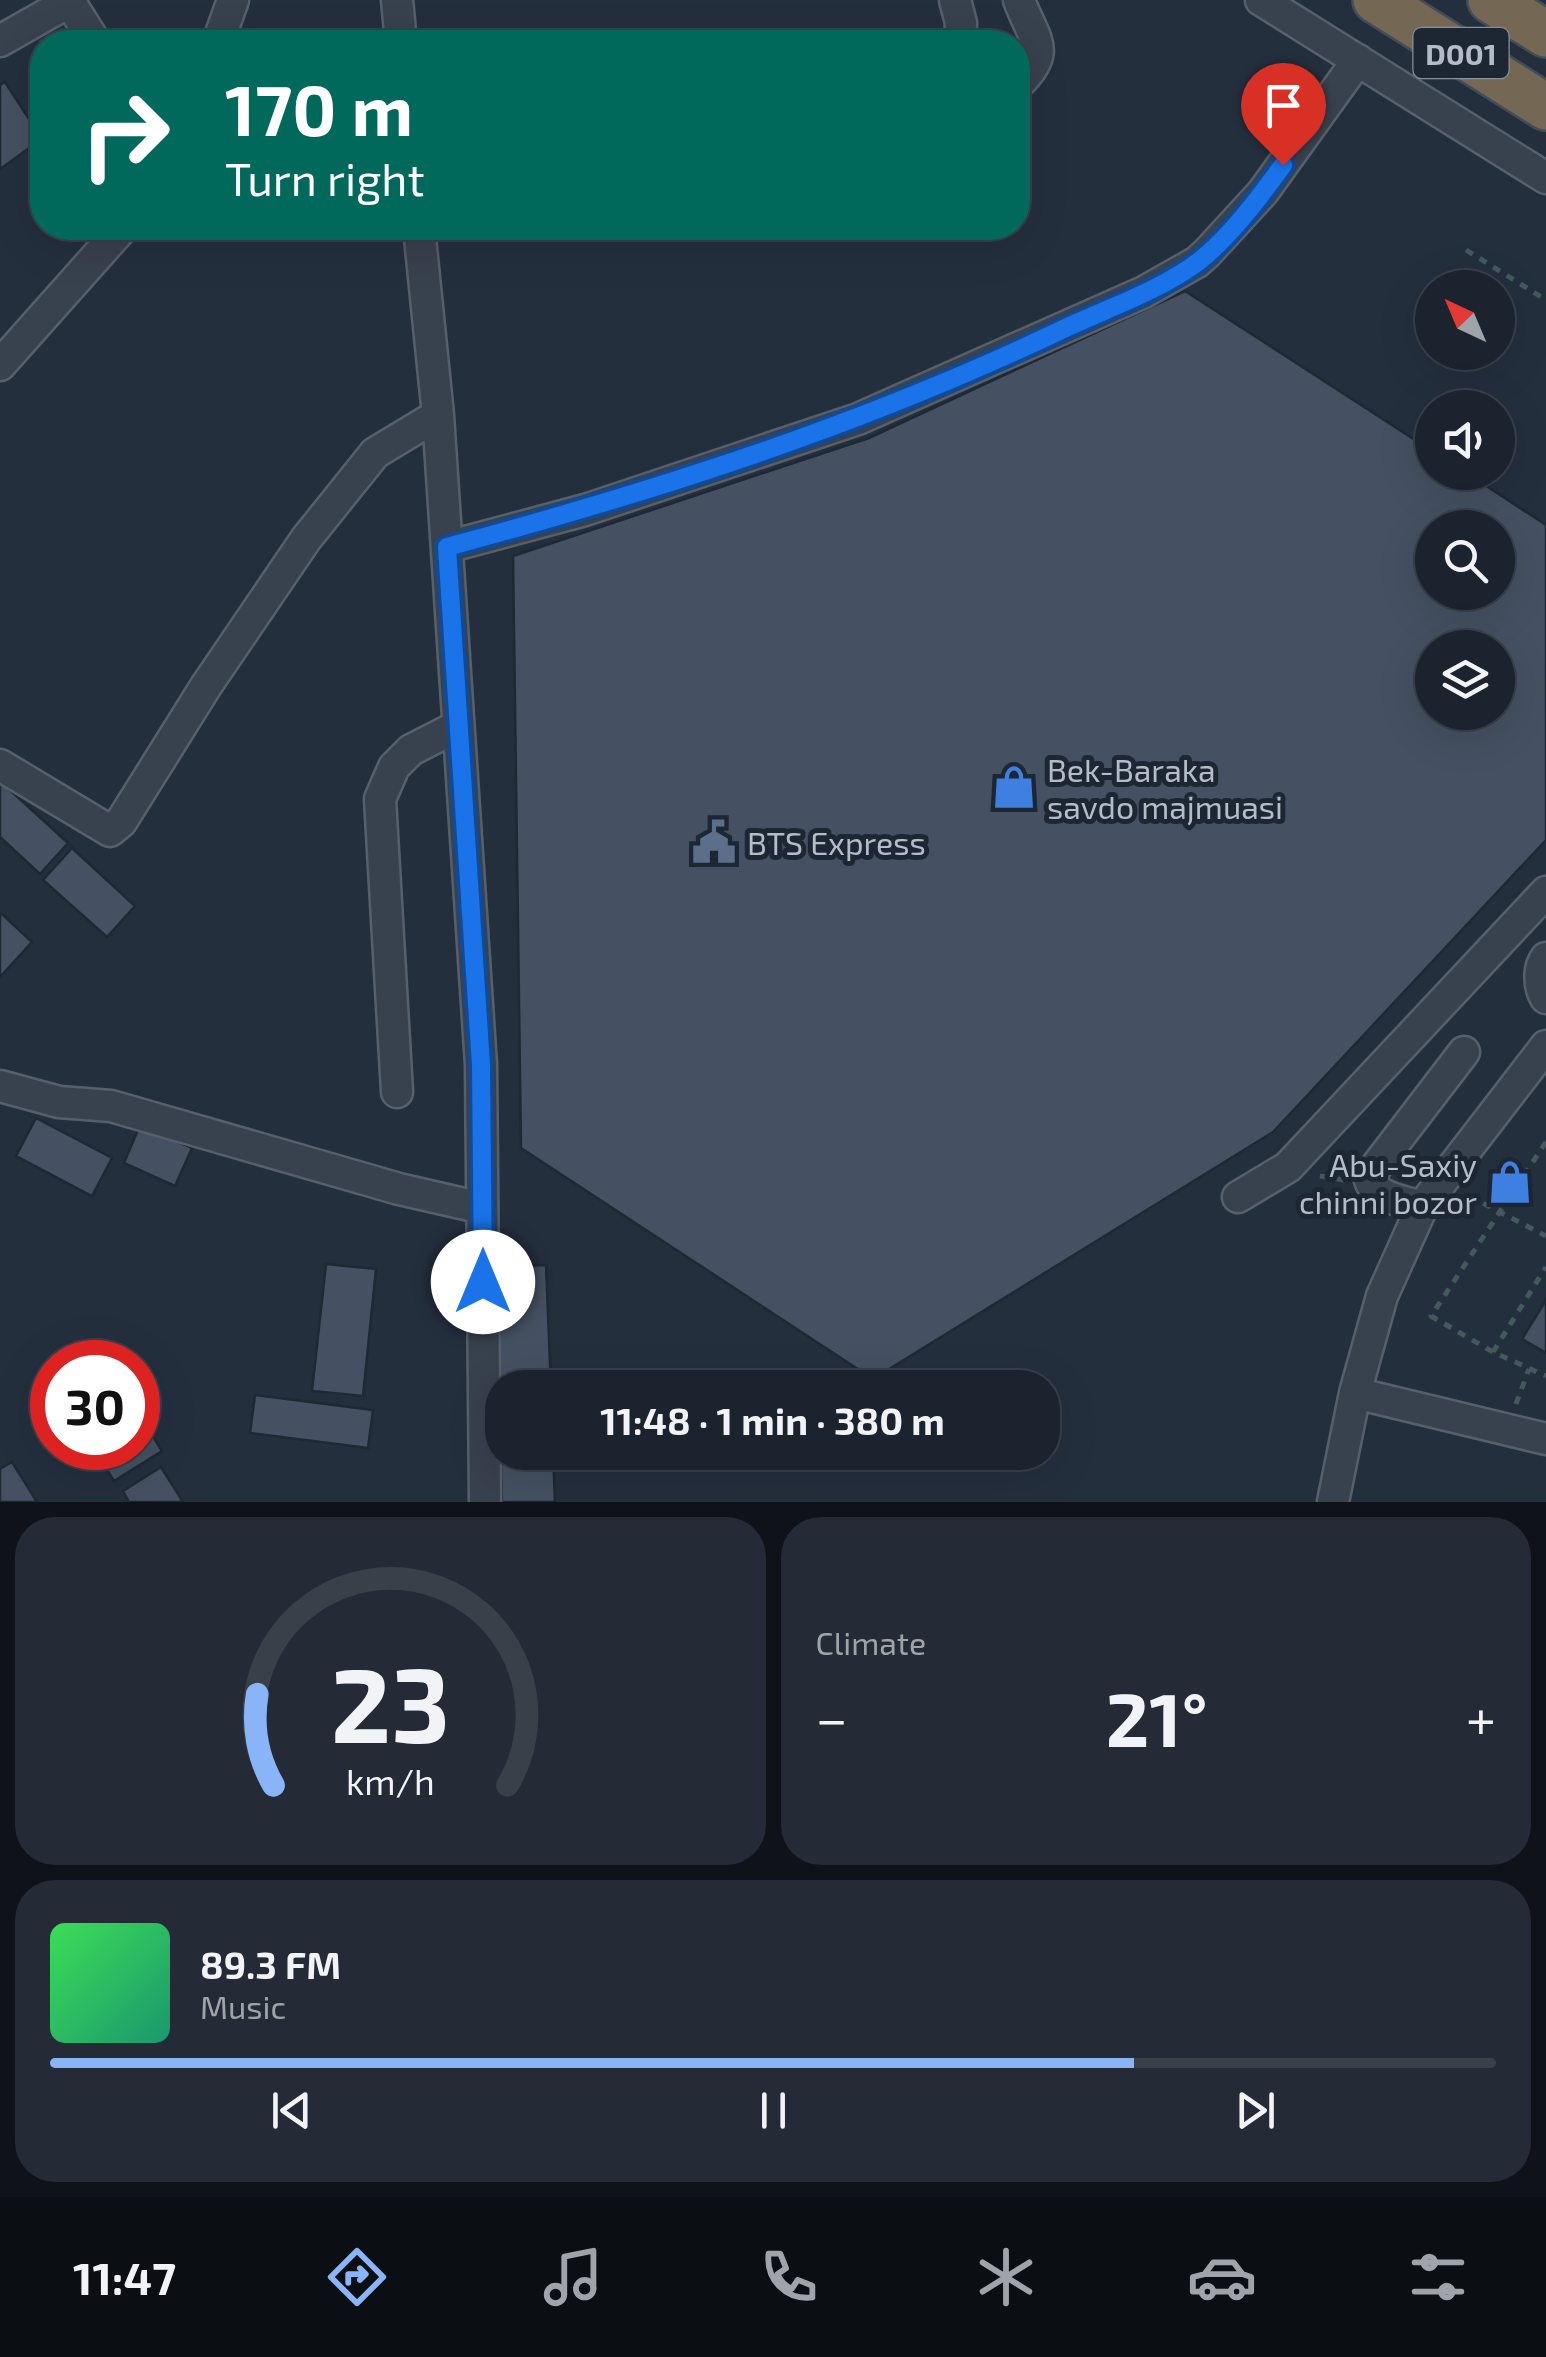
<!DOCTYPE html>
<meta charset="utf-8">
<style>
:root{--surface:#1b232e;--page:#242b36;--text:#f1f3f6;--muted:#a0a4aa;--line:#39404a;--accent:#8ab4f8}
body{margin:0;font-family:"Exo 2",sans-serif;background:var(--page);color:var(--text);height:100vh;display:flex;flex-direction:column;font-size:38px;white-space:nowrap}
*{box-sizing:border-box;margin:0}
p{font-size:32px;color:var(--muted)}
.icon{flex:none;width:55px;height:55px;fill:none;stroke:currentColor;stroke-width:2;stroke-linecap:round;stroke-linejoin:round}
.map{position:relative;height:1502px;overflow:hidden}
.panel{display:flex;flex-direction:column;gap:15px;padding:15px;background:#0f1319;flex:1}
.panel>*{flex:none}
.hud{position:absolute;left:30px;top:30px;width:1000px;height:210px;border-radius:40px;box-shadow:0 10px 40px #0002,0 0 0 2px var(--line);background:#00695c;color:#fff;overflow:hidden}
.needle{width:65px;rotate:316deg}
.controls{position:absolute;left:1415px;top:270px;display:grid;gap:20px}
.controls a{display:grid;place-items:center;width:100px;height:100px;border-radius:50%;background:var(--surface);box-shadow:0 10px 40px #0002,0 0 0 2px var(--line);font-size:50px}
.speed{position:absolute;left:30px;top:1340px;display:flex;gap:20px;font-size:50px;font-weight:700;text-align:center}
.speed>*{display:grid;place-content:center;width:130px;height:130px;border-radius:50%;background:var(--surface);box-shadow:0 10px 40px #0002,0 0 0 2px var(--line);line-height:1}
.speed .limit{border:15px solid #d22;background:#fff;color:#111}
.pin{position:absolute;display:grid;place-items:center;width:85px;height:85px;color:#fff;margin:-102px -42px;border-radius:50% 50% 50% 0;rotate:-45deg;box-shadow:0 0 10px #0007}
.pin .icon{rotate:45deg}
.me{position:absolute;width:110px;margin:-55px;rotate:0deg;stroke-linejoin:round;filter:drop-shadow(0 0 8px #0008)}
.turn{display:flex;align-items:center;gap:35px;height:210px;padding:0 30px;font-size:45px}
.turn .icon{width:130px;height:130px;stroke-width:2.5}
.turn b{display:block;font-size:70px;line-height:85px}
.big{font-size:75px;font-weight:700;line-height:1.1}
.panel .widget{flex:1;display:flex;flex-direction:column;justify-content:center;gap:15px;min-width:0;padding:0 35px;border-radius:40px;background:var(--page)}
.panel .dial{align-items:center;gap:0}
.dial svg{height:260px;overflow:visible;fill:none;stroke:var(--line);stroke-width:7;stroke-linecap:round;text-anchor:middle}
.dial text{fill:var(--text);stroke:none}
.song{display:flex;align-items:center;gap:30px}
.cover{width:120px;height:120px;border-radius:15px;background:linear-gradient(135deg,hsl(130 70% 55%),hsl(160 70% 35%))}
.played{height:10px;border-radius:5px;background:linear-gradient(90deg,var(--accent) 75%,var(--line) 75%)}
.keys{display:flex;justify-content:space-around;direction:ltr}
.heat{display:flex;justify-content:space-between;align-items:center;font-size:55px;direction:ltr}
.panel .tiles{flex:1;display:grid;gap:15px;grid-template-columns:1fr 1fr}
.widget:last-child{grid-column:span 2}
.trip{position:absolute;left:485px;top:1370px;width:575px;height:100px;border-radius:40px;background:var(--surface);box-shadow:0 10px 40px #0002,0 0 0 2px var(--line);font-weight:700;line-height:100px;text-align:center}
.tabs{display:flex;height:160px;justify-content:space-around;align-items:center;background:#0b0e12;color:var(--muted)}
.tabs .icon{width:70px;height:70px}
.tabs .current{color:var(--accent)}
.tabs b{font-size:45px;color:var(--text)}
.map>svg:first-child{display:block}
.building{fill:#455162;stroke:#1f2835;stroke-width:2.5;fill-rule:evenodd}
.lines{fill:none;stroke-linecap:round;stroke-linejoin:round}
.minor-casing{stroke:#565f6c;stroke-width:35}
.highway-casing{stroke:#434c59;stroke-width:50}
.path{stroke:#44595c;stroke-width:5;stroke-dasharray:8 8;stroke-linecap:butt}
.minor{stroke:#38414e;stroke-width:30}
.highway{stroke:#746855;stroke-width:45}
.route-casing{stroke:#114b97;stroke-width:25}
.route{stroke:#1a73e8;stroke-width:18}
.labels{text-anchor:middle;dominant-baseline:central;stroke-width:10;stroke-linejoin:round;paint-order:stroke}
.shield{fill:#1d2633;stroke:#878f9c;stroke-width:2.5}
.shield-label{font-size:30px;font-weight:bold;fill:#b4bcc9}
.poi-label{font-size:32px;fill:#b4bcc9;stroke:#1d2633;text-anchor:start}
</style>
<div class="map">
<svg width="1546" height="1502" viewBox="0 0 1546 1502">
<rect width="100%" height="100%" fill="#242f3e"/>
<!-- building -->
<path class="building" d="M5 82 42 139 0 169V85Z
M1185 291 1432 451V472H1465L1546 525V840L1273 1132 873 1379 521 1148 513 556 869 438ZM1432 528H1498V592H1432ZM1432 648H1498V712H1432Z
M0 781 68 843 40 874 0 837Z
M72 848 135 906 107 937 43 880Z
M1 913 32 942 0 977V914Z
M36 1118 112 1158 92 1196 16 1156Z
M140 1125 192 1148 175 1186 124 1163Z
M326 1264 376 1269 363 1396 312 1391Z
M546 1265 551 1388H502V1452H553L555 1502H502L495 1267Z
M1546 1300V1353L1522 1339Z
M94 1344 106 1362H79L75 1356Z
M255 1395 373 1410 368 1448 250 1433Z
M138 1412 162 1451 114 1481 93 1448H138Z
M12 1462 37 1502H0V1469Z
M161 1467 183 1502H129L123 1491Z"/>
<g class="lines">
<!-- minor casing -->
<g class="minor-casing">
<path id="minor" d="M397 0 401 42
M955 0 961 23 960 42
M1261 0 1546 178
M69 1 95 42
M0 41 72 0
M218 42 233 0
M1018 84C1053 50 1034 41 1019 0
M419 228 438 415 481 1065 485 1502
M0 365 122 228
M447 547 585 510 858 419 1144 292 1197 262 1207 253 1263 192 1358 60
M0 765 110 831 121 822 206 686 306 539 375 453 438 415
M1546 958C1538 969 1539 987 1546 998
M1546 1046 1422 1207 1382 1296 1355 1393 1546 1439
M0 1086 59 1102 111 1106 399 1189 482 1208
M397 1092 380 799 394 767 411 750 458 726
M1238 1197 1288 1167 1546 892
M1422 1207C1404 1201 1372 1198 1369 1176L1464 1052
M1333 1502 1355 1393"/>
</g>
<!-- highway casing -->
<g class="highway-casing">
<path id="highway" d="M1376 0 1546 107
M1491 0 1546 34"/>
</g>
<!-- path -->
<path class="path" d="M1466 250 1546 300
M1546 1142 1431 1316 1493 1352 1546 1376
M1320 1176 1344 1180
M1469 1196 1546 1236
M1493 1352 1546 1267
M1516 1404 1529 1369"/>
<!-- minor -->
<use href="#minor" class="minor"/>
<!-- highway -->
<use href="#highway" class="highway"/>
</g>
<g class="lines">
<!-- route casing -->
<g class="route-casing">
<path id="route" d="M483 1282 481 1065 447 547C656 491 859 426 1055 333 1102 310 1156 293 1198 262 1230 237 1259 198 1283 165"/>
</g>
<!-- route -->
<use href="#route" class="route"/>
</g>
<!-- icons -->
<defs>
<g id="shop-bare" transform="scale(3.45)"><path d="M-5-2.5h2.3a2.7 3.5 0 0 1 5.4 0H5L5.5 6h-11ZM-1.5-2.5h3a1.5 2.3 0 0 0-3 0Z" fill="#3f7fe0" stroke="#1d2633" stroke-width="2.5" paint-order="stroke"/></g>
<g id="civic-bare" transform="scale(3.45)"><path d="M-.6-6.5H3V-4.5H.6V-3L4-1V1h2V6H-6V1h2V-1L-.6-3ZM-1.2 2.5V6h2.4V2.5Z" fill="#5c6f8a" stroke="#1d2633" stroke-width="2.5" paint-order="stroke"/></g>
</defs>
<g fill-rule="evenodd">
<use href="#shop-bare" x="1014" y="787"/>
<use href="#civic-bare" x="714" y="842"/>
<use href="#shop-bare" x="1510" y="1182"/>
</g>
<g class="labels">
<!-- shield labels -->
<rect class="shield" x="1413.5" y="28" width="95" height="50" rx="8"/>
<g class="shield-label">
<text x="1461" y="53">D001</text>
</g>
<!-- poi labels -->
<g class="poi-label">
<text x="1047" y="769">Bek-Baraka<tspan x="1047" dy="37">savdo majmuasi</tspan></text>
<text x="747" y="842">BTS Express</text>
<text x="1477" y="1164" text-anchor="end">Abu-Saxiy<tspan x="1477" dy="37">chinni bozor</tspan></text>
</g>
</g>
</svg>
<div class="controls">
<a><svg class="needle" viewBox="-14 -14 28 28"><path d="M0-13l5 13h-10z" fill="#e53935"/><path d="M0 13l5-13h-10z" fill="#a0a4aa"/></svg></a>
<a><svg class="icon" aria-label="sound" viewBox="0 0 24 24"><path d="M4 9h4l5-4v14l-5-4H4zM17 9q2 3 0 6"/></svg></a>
<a><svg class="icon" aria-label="search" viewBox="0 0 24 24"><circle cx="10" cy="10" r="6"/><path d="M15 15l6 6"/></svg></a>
<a><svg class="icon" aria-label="layers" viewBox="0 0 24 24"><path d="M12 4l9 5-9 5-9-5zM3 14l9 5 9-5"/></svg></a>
</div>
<div class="speed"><div class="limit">30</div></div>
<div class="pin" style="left:1283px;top:165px;background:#d93025"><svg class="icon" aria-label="arrive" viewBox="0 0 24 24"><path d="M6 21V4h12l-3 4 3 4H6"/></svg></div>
<svg class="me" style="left:483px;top:1282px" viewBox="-20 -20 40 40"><circle r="19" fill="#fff"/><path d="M0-13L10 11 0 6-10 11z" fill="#1a73e8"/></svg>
<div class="trip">11:48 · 1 min · 380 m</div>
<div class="hud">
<div class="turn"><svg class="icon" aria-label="right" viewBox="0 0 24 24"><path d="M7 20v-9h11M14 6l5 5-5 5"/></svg><div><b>170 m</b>Turn right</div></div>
</div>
</div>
<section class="panel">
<div class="tiles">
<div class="widget dial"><svg viewBox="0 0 100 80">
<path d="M14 69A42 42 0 1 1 86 69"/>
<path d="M14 69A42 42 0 0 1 9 41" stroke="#8ab4f8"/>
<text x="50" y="56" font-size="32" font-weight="700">23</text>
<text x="50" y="72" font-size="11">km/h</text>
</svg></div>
<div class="widget"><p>Climate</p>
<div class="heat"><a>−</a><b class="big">21°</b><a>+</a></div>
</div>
<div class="widget">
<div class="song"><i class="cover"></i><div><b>89.3 FM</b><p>Music</p></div></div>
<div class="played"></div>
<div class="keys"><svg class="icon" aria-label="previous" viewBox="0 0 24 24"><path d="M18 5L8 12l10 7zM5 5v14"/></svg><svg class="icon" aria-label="pause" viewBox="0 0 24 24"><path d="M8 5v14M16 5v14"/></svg><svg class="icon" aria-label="next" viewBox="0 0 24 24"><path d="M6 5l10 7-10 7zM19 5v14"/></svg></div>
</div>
</div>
</section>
<nav class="tabs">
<b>11:47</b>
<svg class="icon current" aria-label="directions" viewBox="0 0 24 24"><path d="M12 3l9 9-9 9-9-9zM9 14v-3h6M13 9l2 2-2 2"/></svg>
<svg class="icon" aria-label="music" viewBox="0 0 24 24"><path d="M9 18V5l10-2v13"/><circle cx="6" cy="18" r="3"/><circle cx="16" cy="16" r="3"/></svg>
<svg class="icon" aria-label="phone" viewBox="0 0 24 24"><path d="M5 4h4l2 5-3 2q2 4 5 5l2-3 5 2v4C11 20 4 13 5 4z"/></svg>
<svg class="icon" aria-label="climate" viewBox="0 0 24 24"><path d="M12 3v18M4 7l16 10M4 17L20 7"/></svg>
<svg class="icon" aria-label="car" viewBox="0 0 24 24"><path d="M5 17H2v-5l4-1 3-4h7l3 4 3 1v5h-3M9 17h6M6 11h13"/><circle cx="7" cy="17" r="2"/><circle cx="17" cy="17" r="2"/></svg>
<svg class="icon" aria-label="filters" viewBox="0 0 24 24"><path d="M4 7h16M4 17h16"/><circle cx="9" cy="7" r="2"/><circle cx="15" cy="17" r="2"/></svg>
</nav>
